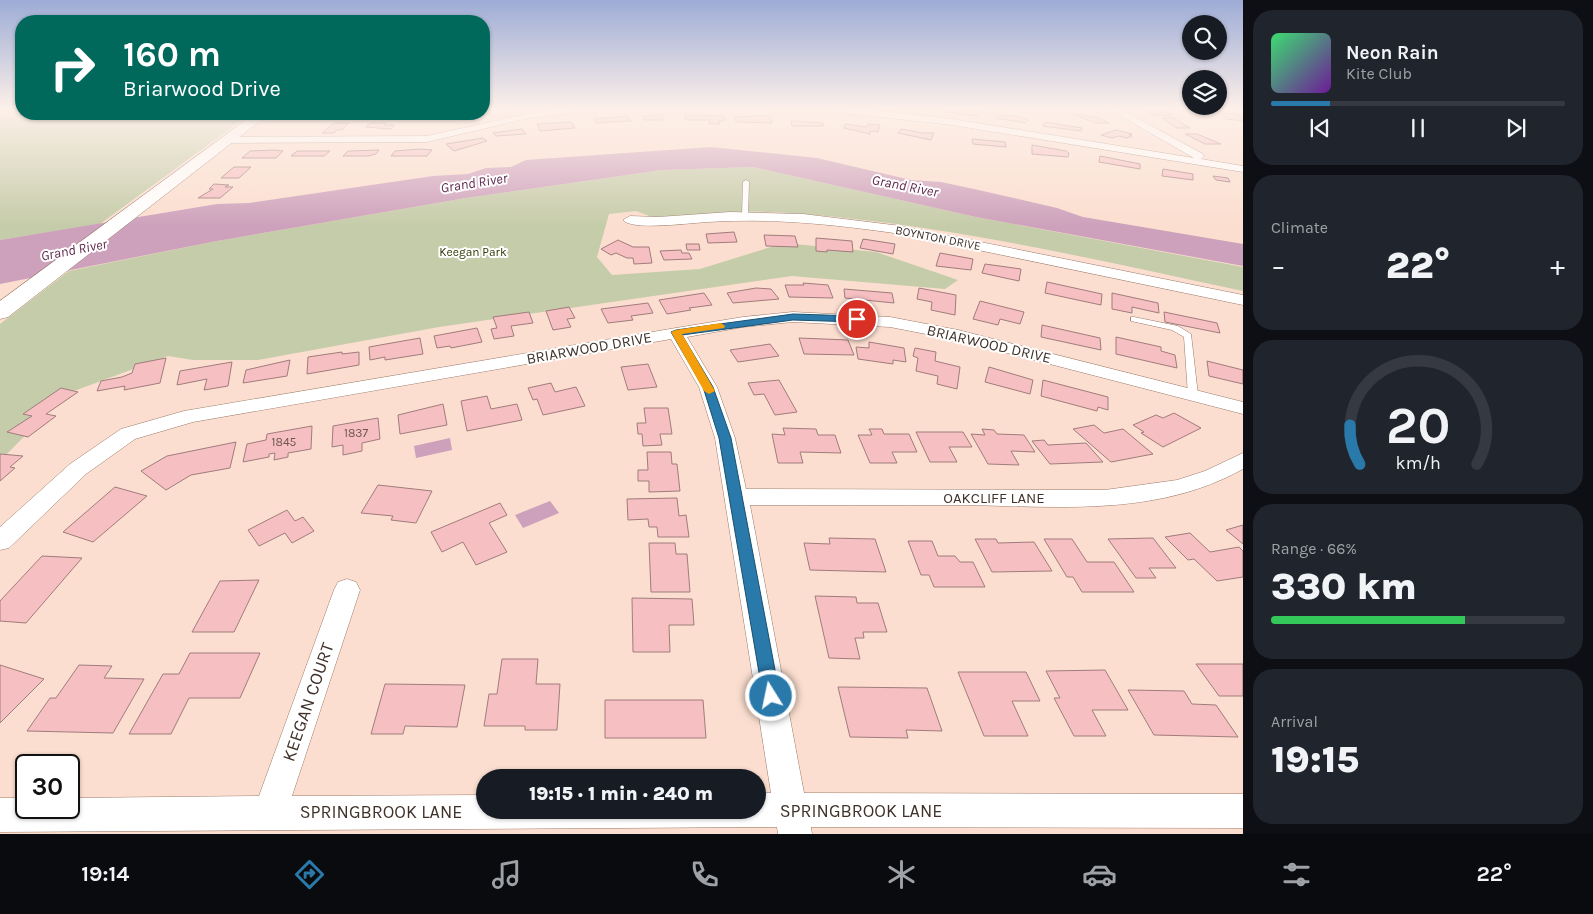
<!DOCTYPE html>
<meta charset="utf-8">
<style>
:root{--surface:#171b24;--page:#20242c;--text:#f1f3f6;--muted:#9ea1a6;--line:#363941;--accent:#297aab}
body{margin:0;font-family:Karla,sans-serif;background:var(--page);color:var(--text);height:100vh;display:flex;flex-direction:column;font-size:19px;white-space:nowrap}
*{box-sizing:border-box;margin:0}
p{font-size:16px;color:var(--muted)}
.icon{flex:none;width:28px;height:28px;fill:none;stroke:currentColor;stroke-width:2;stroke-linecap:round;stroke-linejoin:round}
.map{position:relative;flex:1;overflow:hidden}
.panel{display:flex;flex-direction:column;gap:10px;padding:10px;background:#0d0f14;width:350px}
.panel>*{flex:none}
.banner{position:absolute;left:15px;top:15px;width:475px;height:105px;border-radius:20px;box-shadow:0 1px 4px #0004;background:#00695c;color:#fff;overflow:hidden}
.buttons{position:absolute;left:1182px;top:15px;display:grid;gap:10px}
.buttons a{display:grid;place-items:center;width:45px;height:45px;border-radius:50%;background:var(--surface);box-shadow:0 1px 4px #0004;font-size:25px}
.speed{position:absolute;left:15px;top:754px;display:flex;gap:10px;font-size:25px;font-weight:700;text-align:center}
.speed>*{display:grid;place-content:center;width:65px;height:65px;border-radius:50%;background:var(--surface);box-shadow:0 1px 4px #0004;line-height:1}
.speed .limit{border:2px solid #111;border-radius:8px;background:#fff;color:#111}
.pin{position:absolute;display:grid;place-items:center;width:42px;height:42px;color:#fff;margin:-21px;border:2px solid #fff;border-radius:50%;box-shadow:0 1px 5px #0007}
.me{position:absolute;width:55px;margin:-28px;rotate:350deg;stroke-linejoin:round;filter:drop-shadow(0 0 4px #0008)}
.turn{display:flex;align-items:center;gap:18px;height:105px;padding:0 25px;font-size:22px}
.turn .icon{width:65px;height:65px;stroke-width:2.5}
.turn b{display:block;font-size:35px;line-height:42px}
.big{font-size:38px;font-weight:800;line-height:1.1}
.panel .card{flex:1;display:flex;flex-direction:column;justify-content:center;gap:8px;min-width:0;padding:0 18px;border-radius:20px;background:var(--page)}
.panel .dial{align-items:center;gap:0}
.dial svg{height:130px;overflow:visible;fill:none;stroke:var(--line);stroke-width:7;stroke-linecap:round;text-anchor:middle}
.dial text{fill:var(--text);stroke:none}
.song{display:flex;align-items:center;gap:15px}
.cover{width:60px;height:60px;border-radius:8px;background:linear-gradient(135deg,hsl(140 70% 55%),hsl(280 70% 35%))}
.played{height:5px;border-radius:2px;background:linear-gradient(90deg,var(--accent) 20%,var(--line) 20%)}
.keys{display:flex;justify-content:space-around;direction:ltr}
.heat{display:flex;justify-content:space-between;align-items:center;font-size:28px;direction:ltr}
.charge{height:8px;border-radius:4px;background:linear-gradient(90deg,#34c759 66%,var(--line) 0)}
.trip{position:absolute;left:476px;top:769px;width:290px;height:50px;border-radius:25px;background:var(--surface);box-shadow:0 1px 4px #0004;font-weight:800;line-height:50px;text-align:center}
.dock{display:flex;height:80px;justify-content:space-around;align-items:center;background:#090b0e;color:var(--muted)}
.dock .icon{width:35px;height:35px}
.dock .active{color:var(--accent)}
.dock b{font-size:22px;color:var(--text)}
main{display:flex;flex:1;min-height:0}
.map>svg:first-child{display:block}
.green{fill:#c5cca9}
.water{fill:#cda0bb}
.building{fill:#f6bfc1;stroke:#a17c7d}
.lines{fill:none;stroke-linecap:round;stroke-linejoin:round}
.lane-casing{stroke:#9b7b6a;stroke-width:1}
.street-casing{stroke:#9b7b6a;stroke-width:1}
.secondary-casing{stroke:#9b7b6a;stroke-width:1}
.lane{fill:#fff;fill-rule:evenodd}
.street{fill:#fff;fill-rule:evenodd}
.secondary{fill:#fff;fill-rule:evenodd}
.route{fill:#297aab;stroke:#1b4f6f}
.slow{fill:#f59e0b}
.labels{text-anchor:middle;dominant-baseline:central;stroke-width:4;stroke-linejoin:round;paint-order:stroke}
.far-street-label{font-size:12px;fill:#40322b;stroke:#fff}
.far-park-label{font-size:12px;fill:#303700;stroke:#fff}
.number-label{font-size:12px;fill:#6e5550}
.far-water-label{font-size:14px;font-style:italic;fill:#60294e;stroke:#fff}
.street-label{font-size:15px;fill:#40322b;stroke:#fff}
.near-street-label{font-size:18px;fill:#40322b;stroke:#fff}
</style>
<main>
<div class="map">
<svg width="1243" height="834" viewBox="0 0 1243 834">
<rect width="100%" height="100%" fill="#fbdecf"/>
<!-- green -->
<path class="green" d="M0 110H21V114H250L100 224 0 240Z
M753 167 976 217 1243 267V291C1088 258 932 221 773 212 734 210 692 216 652 217L636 211 609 214 597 257 612 275 700 269 784 243 876 252 958 280 945 289 792 276 439 327 258 360H193L168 356 66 394 0 461V324L69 271 217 241 466 198 662 170Z"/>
<!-- water -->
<path class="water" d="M711 147 817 158 911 180 941 182 974 189 1057 208 1083 217 1243 244V266L976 217 753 167 662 170 466 198 217 241 0 284V240L217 204 249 203 433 176 468 174 486 168 511 167 526 160Z
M450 438 452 450 416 458 414 446Z
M550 501 559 513 523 528 515 515Z"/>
<!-- building -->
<path class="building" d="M946 110H971L981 111 978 116 945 112Z
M1142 110H1162L1172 115H1154L1148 112H1152L1150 111Z
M1221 113 1238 114 1243 118V121L1226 119Z
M419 114H447L444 119H415Z
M1072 114 1096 117 1109 123H1095Z
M661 115 663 120H644L642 116Z
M685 115 724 116 725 121H719L720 124H709V120H686Z
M999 115 1021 117 1028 120 1025 123 996 118Z
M627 116 631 121 596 123 594 119Z
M760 116H770L772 123 736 122 735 117Z
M1162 118H1174L1190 128H1177Z
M791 121 823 123 824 126H792Z
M571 122 575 128 540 131 537 124Z
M1045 122 1082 128 1081 131 1043 126Z
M334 123H349L342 130H337L334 133H322Z
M370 123H386L384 125H395L391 129 366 127Z
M845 124 867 127 868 124 880 125 878 132 870 131V134L844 128Z
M522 129 526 134 496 136 493 133Z
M901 129 923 133H934L931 140 898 133Z
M1116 130 1132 134 1129 135 1132 136 1127 138 1119 136 1112 138 1101 135Z
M1185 134H1197L1221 144H1205Z
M483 138 487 141 454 151 446 144Z
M972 139 1005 142 1006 147 973 144Z
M1032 145 1066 151 1069 153 1068 157 1032 154Z
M419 149 432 150 427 156H391L395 151Z
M379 150 376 154 368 156H343L348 151Z
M250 151 274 150 283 151 276 158H242Z
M297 151H330L324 156H291Z
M1100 156 1140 164V169L1099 162Z
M234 167H251L239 178H221Z
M1163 169 1193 174V180L1162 176Z
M1213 176 1228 178 1230 182 1216 180Z
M214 184 229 185 225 187H233L220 198H198L213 189H209Z
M734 232 737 242 708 243 706 234Z
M764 235 795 236 798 247 766 246Z
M816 238 852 241 853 252 827 250V252L816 251Z
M863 239 895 244 893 254 860 248Z
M618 240 633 247H649L652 263 634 264 633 258H627L616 253 611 255 601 249Z
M686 244H699L700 250H687Z
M681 250 682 253H689L692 259 664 260 660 251Z
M940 253 973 259 971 270 936 266Z
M985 264 1021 269 1019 281 982 273Z
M1047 282 1102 294 1101 305 1045 293Z
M803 283 828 285 833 298 789 297 785 285H804Z
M756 288 771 289 779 299 733 303 727 293Z
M919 288 956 295 955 315 931 310 932 302 917 299Z
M844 289 892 293 894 303 845 298Z
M704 293 712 305 689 308 691 310 667 314 659 300Z
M1112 293 1158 303 1159 313 1132 307V313L1112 309Z
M980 301 1024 312 1020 324 1000 319 998 325 973 319Z
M648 303 653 313 631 316 633 320 608 323 601 309Z
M569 307 575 318 567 319 571 327 553 330 546 311Z
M529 312 533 323 511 326 514 336 494 339 491 329 497 328 493 317Z
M1164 312 1217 323 1220 333 1165 322Z
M1042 325 1100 338 1101 350 1041 337Z
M477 328 482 342 451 348 450 346 437 348 434 336Z
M1116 337 1161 347V351L1175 355 1177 368 1116 354Z
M420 338 423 354 385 360V357L370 360 369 347Z
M799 338 848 340 854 355 804 354Z
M869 342 904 348 906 362 893 360V364L858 359 856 347 869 348Z
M770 344 779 356 738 362 730 350Z
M915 348 936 352 935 361 960 367 957 389 937 384 938 376 916 371 918 358 913 356Z
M342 352V354L359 352V365L307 374 308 357Z
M166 358 160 383 124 390 125 386 97 391 101 381 122 377 132 373 135 364Z
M290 360 287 376 243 383 246 370Z
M1207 361 1243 370V384L1209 376Z
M232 362 228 386 204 390 207 379 177 385 180 371Z
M648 364 657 387 628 390 621 367Z
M989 367 1033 380 1030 394 985 382Z
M779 380 797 412 775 415 764 394 754 395 748 383Z
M1043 380 1108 397V410L1098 407 1097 411 1041 396Z
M551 383 555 392 576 387 585 406 543 415 537 399 533 400 528 388Z
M61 388 78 392 46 414 56 416 28 437 7 432 32 416 23 414Z
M487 396 491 409 517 404 522 420 467 431 461 401Z
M443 404 447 425 400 434 398 415Z
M644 408H668L672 434H660L662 445 643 446 642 434H638L637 423H646Z
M1174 413 1201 428 1163 447 1141 433 1144 432 1133 425 1156 415 1163 418Z
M378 418 380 439 362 443V451L343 455V445L332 447 333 426Z
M1094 425 1104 433 1123 429 1153 454 1111 462 1073 429Z
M312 426 311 449 288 453V457L274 460 275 453 269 454V457L243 462 247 444 266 440 267 434Z
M783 428 816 429 818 435H835L841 453 800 452 803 463H778L772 434 785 435Z
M869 429H882L884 434H909L917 452H892L897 463H870L858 435H872Z
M982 429 994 430 997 434 1024 435 1035 452 1011 451 1019 465 988 464 971 434 985 435Z
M916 432H963L972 447H949L957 462H930Z
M1044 440 1048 445 1086 443 1103 462 1050 464 1032 441Z
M236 442 230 468 191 475 166 490 141 471 167 456Z
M647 452H671L672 464H677L680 491 649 492V481H638V470H648Z
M0 454 23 456 10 467 15 468 0 481Z
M378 485 432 491 416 523 391 520 393 516 361 513Z
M115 487 147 496 93 542 63 532Z
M677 498 679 516 686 515 689 537H658L657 527H649L648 519 628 520 627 499Z
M500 503 507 515 489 523 507 552 476 565 463 542 442 552 431 532Z
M287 510 295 521 303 517 314 531 292 543 285 533 259 546 248 530Z
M1243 525V544L1226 530Z
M1190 533 1210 552 1239 547 1243 551V577L1217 581 1194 559 1188 560 1165 537Z
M829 538 875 539 886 572 810 570 804 543 830 544Z
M1153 538 1176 568H1149L1156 578H1136L1108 539Z
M975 539H996L998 543 1034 542 1052 571 992 572Z
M1044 539H1072L1087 562H1114L1134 592H1082L1073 577H1067Z
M908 541H932L938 556H955L960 562H973L985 587H934L929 575H921Z
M649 543H675L676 554H687L690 592H651Z
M42 556 82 558 26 623 0 621V601Z
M259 580 234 632H192L220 581Z
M815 596 856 597 857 603H878L887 632H863L864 638H855L860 659 829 658Z
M632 598 692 599 694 625H669L670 652H633Z
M190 653H260L240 698H189L171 734H129L163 674H179Z
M502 659H538L536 684H560L557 730H525V726H484L489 694H497Z
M1196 664H1243V696H1219Z
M0 665 44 679 0 723Z
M79 665 112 666 104 678 144 679 113 733 27 731 50 698H56Z
M1105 670 1128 710H1092L1106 736H1074L1054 698H1060L1046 671Z
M958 672H1026L1040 701H1012L1028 736H984Z
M385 684 465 685 457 727 405 726 403 734H371Z
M838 687 927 688 942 731 906 730 908 738 850 737Z
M1128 690 1184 691 1192 704 1216 705 1238 737 1154 735Z
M605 700H703L706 738H605Z"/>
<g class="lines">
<!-- lane casing -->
<g class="lane-casing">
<path id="lane" d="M746 180 749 182 748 216 745 218 742 216 743 182Z
M1131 317H1134L1178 326 1191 334 1198 395 1196 397H1190L1188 395 1184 337 1172 330 1131 321Z"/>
</g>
<!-- street casing -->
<g class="street-casing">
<path id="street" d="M546 110H575L570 113 529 118 427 142 228 143 223 140 228 137 427 136Z
M840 110H871L952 119 1194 158 1110 110H1122L1203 154 1204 156 1201 159 1243 166V172L952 125 845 113Z
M730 212 803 214 901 226 1243 295V305L901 234C832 224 764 217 695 223 681 224 631 230 623 220L630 216 658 217Z
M793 312 890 317 958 330 1243 402V414L957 340 890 327 793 322 743 327 687 337 717 387 735 438 746 489 1105 490 1177 480 1205 471 1243 453V469C1155 518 1054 506 958 505 888 505 819 505 750 505L804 793 1243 794V828L811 827 812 834H778L777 827 0 832V798H26V808H69V798L259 796 334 590 338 582 347 579 356 582 360 590 292 796 485 795V810H758V793H771L715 438 699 387 671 339 193 422 135 439 86 474 9 548 0 550V527L70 464 121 429 184 411 676 328 743 317Z"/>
</g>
<!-- secondary casing -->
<g class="secondary-casing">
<path id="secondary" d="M254 114H269L8 317 0 319V301Z"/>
</g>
<!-- lane -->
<use href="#lane" class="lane"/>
<!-- street -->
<use href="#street" class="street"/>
<!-- secondary -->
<use href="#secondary" class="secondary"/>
</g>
<!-- sky -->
<linearGradient id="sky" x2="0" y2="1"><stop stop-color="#9dacd6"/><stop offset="0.48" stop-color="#fdf0e9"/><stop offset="1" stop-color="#fdf0e9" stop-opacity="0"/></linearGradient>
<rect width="1243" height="227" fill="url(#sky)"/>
<!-- route -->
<path class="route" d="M793 314 857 316 862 319 857 322 793 320 682 335 713 387 731 438 780 696 777 701 771 704 765 701 763 696 719 438 703 387 671 332 676 330Z"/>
<!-- slow -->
<path class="slow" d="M721 323 725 326 724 328 682 334 715 391 709 394 704 391 671 332 676 330Z"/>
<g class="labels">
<!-- far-street labels -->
<g class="far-street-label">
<text transform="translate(938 238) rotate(11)">BOYNTON DRIVE</text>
</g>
<!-- far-park labels -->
<g class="far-park-label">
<text x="473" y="252">Keegan Park</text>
</g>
<!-- number labels -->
<g class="number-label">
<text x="356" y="433">1837</text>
<text x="284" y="442">1845</text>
</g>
<!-- far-water labels -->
<g class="far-water-label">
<text transform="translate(474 183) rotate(-9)">Grand River</text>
<text transform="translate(905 186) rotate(11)">Grand River</text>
<text transform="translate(74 250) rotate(-11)">Grand River</text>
</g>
<!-- street labels -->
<g class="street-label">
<text transform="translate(989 344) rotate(13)">BRIARWOOD DRIVE</text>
<text transform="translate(589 348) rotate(-10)">BRIARWOOD DRIVE</text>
<text x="994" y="498">OAKCLIFF LANE</text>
</g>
<!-- near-street labels -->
<g class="near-street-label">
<text transform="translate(308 702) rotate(-71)">KEEGAN COURT</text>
<text x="861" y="811">SPRINGBROOK LANE</text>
<text x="381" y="812">SPRINGBROOK LANE</text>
</g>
</g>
</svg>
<div class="buttons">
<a><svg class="icon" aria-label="search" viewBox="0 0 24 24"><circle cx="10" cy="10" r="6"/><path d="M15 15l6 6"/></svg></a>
<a><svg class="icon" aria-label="layers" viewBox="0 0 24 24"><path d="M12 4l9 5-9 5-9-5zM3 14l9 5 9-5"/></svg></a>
</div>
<div class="speed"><div class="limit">30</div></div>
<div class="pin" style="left:857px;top:319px;background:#d93025"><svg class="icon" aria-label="arrive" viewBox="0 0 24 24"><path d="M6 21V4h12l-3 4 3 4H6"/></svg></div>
<svg class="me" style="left:771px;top:696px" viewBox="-20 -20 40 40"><circle r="17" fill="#297aab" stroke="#fff" stroke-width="3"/><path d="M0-11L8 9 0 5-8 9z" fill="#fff"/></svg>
<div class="trip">19:15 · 1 min · 240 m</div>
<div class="banner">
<div class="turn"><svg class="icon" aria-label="right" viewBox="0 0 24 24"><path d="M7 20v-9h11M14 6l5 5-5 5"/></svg><div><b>160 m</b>Briarwood Drive</div></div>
</div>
</div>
<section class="panel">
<div class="card">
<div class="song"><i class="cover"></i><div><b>Neon Rain</b><p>Kite Club</p></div></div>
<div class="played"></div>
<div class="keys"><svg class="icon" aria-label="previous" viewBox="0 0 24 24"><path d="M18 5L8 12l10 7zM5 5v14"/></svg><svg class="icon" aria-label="pause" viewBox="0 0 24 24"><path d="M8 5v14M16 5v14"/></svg><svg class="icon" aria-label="next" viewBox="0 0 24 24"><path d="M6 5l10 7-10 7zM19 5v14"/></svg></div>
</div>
<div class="card"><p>Climate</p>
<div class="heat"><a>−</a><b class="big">22°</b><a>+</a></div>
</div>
<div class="card dial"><svg viewBox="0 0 100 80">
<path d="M14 69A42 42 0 1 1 86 69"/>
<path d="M14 69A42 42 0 0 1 8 45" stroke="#297aab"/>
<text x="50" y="56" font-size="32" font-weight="700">20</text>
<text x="50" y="72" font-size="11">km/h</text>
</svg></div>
<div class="card"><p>Range · 66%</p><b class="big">330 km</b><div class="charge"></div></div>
<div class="card"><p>Arrival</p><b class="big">19:15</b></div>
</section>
</main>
<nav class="dock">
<b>19:14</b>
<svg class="icon active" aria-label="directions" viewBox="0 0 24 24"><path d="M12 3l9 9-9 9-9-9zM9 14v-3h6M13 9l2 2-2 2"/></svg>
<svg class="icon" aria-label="music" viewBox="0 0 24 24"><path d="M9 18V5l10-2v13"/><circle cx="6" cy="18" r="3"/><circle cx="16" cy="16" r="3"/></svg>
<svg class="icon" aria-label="phone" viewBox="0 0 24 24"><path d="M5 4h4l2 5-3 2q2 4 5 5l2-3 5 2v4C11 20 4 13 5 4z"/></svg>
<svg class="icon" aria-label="climate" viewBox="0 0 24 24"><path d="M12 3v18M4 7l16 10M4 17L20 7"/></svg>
<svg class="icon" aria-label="car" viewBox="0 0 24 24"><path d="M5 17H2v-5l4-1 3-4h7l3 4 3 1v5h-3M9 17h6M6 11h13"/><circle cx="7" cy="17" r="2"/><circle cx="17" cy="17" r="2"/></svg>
<svg class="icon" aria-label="filters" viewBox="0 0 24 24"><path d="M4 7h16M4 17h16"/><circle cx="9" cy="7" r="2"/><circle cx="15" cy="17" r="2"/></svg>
<b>22°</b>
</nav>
